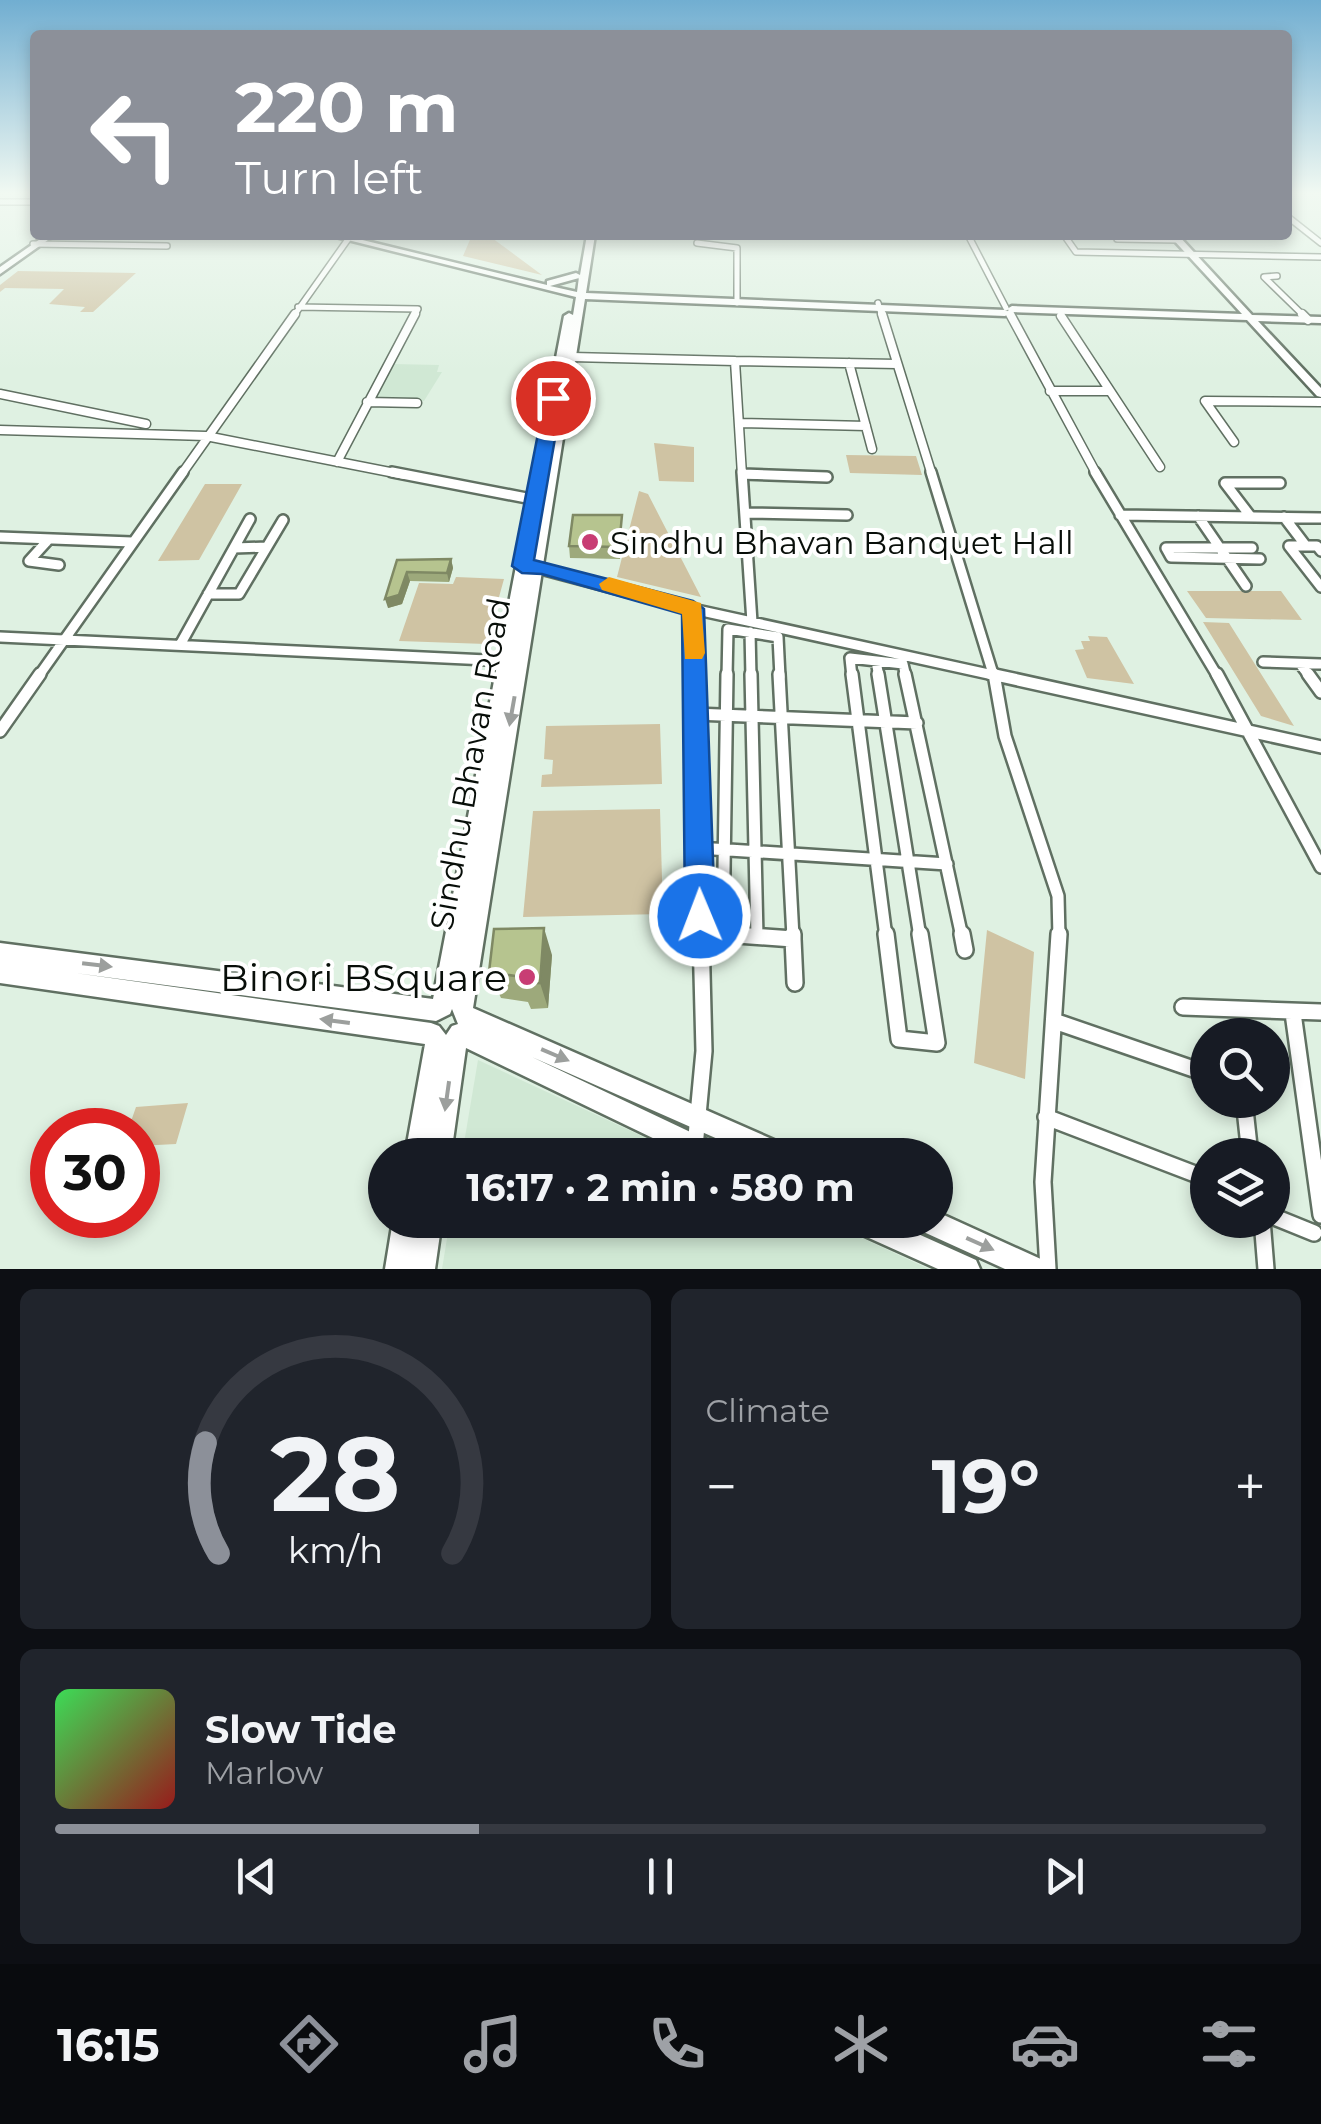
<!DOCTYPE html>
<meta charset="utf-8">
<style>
:root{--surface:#171b24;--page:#20242c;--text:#f1f3f6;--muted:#9ea1a6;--line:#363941;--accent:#8c9099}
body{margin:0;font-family:Montserrat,sans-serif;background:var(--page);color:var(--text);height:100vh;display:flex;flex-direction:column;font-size:38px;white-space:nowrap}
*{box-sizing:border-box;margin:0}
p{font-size:32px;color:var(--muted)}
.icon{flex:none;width:55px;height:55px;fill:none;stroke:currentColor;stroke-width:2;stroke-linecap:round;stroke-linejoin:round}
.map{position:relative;height:1269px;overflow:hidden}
.drawer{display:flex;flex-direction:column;gap:20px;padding:20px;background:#0d0f14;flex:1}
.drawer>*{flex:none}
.banner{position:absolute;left:30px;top:30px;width:1262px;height:210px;border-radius:10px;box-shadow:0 5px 15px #0003;background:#8c9099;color:#fff;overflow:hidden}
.tools{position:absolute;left:1190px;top:1018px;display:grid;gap:20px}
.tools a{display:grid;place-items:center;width:100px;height:100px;border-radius:50%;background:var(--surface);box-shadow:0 5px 15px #0003;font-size:50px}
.speed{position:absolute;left:30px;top:1108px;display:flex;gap:20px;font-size:50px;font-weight:700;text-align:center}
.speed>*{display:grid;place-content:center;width:130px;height:130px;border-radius:50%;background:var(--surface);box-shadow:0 5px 15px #0003;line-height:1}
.speed .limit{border:15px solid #d22;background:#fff;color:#111}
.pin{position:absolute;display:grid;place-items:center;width:85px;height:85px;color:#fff;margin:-42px;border:5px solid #fff;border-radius:50%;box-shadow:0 2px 10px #0007}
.me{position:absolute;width:110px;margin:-55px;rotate:359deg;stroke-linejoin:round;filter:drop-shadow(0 0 8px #0008)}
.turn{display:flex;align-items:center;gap:35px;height:210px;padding:0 40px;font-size:45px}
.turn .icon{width:130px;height:130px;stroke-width:2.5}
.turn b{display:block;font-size:70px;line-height:85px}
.big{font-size:75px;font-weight:700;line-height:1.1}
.drawer .tile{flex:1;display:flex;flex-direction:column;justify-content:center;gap:15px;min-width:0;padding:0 35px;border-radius:15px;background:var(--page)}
.drawer .dial{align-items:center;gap:0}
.dial svg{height:260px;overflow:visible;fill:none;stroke:var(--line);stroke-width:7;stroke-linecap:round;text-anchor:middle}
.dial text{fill:var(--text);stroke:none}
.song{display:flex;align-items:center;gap:30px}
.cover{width:120px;height:120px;border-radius:15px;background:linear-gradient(135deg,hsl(130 70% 55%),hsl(0 70% 35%))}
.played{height:10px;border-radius:5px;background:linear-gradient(90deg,var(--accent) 35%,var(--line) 35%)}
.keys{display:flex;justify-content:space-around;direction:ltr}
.heat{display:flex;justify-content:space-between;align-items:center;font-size:55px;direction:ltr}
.drawer .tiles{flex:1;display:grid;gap:20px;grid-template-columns:1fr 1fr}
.tile:last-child{grid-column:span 2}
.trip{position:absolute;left:368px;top:1138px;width:585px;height:100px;border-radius:50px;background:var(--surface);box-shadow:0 5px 15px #0003;font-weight:700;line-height:100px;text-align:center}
.menu{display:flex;height:160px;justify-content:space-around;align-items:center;background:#090b0e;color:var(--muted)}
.menu .icon{width:70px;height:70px}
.menu .on{color:var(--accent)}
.menu b{font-size:45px;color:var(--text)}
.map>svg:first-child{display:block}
.built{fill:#d0e8d4}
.green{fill:#cfc3a3}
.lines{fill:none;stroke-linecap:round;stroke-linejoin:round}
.street-far4-casing{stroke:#607062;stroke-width:8}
.street-far3-casing{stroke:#607062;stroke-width:11}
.street-far2-casing{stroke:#607062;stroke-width:14}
.street-far1-casing{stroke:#607062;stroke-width:16}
.street-casing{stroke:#607062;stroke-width:20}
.secondary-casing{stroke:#607062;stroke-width:5}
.street-far4{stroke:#fff;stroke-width:5}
.street-far3{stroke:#fff;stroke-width:8}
.street-far2{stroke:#fff;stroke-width:9}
.street-far1{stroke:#fff;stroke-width:11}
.street{stroke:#fff;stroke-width:15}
.secondary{fill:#fff;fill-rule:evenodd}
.wall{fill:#9da97b}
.shaded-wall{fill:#7f8964}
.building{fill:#b6c48f;stroke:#7f8964;stroke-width:2.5}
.oneway{fill:#9c9f9d}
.route{fill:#1a73e8;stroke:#114b97;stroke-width:2.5}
.slow{fill:#f59e0b}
.poi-dot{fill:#c83d74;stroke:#fff;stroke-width:4}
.labels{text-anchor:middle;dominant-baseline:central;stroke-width:8;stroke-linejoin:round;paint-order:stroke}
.poi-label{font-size:32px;fill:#080e09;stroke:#fff;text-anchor:start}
.street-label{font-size:32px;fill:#080e09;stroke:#fff}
.near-poi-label{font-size:38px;fill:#080e09;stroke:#fff;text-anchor:end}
</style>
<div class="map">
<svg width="1321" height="1269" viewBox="0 0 1321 1269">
<rect width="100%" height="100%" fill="#dff1e2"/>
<!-- built -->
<path class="built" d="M392 364 439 365 437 372H442L424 401 374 399Z
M478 1060 683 1155H462Z
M450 1220H823L929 1269H442Z"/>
<!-- green -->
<path class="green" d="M472 235H488L542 275 463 256Z
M18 271 136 273 93 312H80L85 307 49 304 64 289 5 288 0 292V285Z
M654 443 694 447V482L659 481Z
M846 455 916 456 922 475 850 473Z
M205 484H242L199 560 158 561Z
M639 491 648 494 701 597 617 577Z
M456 577 504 579 486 644 399 641 419 583 453 584Z
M1187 591H1281L1302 620 1206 618Z
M1203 622 1229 623 1294 726 1261 716Z
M1088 636 1107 637 1134 684 1087 678 1075 650 1084 649 1081 641H1090Z
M660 724 662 784 541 787 542 775 552 774 553 760 544 759 546 726Z
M660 809 663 914 523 917 533 811Z
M987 930 1034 952 1025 1079 974 1063Z
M188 1103 176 1144 138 1146V1130H128L136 1107Z"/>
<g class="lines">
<!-- street-far4 casing -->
<g class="street-far4-casing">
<path id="street-far4" d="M0 202H35
M1288 217 1321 243
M968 235 1006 308
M1064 235 1076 252 1321 257
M1117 239 1178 240
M697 243 737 248V303
M33 244 167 246
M1277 276 1264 277 1305 317
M878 303 882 317
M298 307 418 309 414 317
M293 317 351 235"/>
</g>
<!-- street-far3 casing -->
<g class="street-far3-casing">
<path id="street-far3" d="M882 314 932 475
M1010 314 1097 475
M1302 314 1308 320
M1061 316 1160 467
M572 357 735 361 742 475
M735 361 897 364
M849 363 872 449
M1050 391H1110
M0 394 146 424
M367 402 417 403
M739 423 866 426
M0 430 206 436 405 475
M1234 442 1205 401 1321 402
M337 462 415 314
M743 474 759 475
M181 475 295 314"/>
</g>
<!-- street-far2 casing -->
<g class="street-far2-casing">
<path id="street-far2" d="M392 472 542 501
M742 472 752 622
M931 472 994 677
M1095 472 1218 677
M743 474 827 477
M745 513 847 515
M1120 515 1321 518
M1198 516 1246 586
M1251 517 1225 483H1280
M1284 517 1306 546
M0 537 132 542
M49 539 29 561 59 565
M234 548 267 547
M1252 548H1166L1171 557 1260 559
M1321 551 1317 546H1289L1321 587
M533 567 688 608 1002 677
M208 594H239L283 520
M693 609 695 677
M750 632 751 677
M0 637 508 661
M180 645 250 519
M876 661 879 677
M1263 662 1321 664
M1300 664 1310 677
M38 677 183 472
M727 677 728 629 778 637 780 677
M852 677 850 658 903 664 906 677"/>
</g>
<!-- street-far1 casing -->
<g class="street-far1-casing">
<path id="street-far1" d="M695 674 701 937
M727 674 723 935 753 937
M751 674 757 937
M779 674 793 937
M852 674 886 937
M878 674 920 937
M905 674 962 937
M991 674 1321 747
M994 674 1005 736 1058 896 1059 937
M1217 674 1321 867
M1308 674 1321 692
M695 714 917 723
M0 731 40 674
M698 848 947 864"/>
</g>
<!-- street casing -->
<g class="street-casing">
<path id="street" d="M723 934 793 939
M793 934V939
M886 934 899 1039 937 1043 920 934
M962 934 965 950
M793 939 795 983
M1183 1007 1321 1012
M1293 1013 1321 1215
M1054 1021 1208 1074
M1244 1100 1250 1155
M1046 1117 1208 1179
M695 1147 704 1051 701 934
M1272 1216 1314 1233
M1262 1220 1266 1269
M1048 1269 1043 1182 1059 934"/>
</g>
<!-- secondary casing -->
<g class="secondary-casing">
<path id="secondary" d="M46 235H55L0 274V267Z
M328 235H342L547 285V281L576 273 580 275 587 235H595L586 293 1005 310 1010 313 1005 316 585 299 473 1008 790 1147 794 1155H754L532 1057 722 1147 726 1155H688L466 1048 451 1155H405L425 1044 0 983V943L433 999 564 316 569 313 573 315 576 297ZM579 277 577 292 550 286 579 278ZM75 973 436 1021 450 1014 452 1009 458 1024 452 1026 446 1035 439 1026 431 1023Z
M1169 235H1178L1252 315 1321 317V323L1258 321 1321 388V397L1317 396 1247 320 1012 312 1007 309 1012 306 1242 314Z
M935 1211 1043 1260 1047 1269H1005L917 1229 913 1220H935Z
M393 1220H442L435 1269H385Z
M845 1220H887L976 1260 980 1269H938L849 1229Z"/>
</g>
<!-- street-far4 -->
<use href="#street-far4" class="street-far4"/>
<!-- street-far3 -->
<use href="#street-far3" class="street-far3"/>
<!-- street-far2 -->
<use href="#street-far2" class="street-far2"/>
<!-- street-far1 -->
<use href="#street-far1" class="street-far1"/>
<!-- street -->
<use href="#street" class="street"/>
<!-- secondary -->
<use href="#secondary" class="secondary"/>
</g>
<!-- wall -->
<path class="wall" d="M622 515 620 559 570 558 569 546Z
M451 559 453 568 449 582 410 581 402 604 388 608 397 560Z
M552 955 548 1008 531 1009 528 1002 501 998 489 972Z"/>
<!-- shaded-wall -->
<path class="shaded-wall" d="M451 559 453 568 449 582 447 573Z
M407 572 410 581 402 604 388 608 385 599Z
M544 928 552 955 548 1008 540 983Z"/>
<!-- building -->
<path class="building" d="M573 515H622L619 547 569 546Z
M451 559 447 573 407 572 399 595 385 599 397 560Z
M544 928 540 983 522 984V977L489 972 494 929Z"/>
<!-- one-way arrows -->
<defs><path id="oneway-solid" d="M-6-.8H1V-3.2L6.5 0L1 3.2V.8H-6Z" transform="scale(2.5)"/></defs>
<g class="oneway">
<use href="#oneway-solid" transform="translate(512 711) rotate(100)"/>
<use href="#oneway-solid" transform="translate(97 965) rotate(7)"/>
<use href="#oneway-solid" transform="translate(335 1021) rotate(-172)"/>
<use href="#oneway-solid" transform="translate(555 1055) rotate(23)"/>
<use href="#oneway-solid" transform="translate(447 1096) rotate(98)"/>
<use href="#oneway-solid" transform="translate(980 1244) rotate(24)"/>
</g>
<!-- sky -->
<linearGradient id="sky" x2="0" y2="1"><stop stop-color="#71aed1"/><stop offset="0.52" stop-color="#f1f9f2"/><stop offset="1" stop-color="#f1f9f2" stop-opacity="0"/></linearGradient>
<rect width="1321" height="371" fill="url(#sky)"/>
<!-- route -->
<path class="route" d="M553 393 562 398 534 560 693 601 704 609 715 916 711 926 700 930 689 926 685 916 682 614 542 574 522 573 512 566 545 398Z"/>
<!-- slow -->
<path class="slow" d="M609 577 701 603 705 653 702 659H685L682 614 602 590 599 584Z"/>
<!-- markers -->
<g class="poi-dot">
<circle cx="590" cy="542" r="10"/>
<circle cx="527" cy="977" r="10"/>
</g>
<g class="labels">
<!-- poi labels -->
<g class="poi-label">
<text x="610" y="542">Sindhu Bhavan Banquet Hall</text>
</g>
<!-- street labels -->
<g class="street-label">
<text transform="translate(470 764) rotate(-80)">Sindhu Bhavan Road</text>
</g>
<!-- near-poi labels -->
<g class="near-poi-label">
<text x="507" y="977">Binori BSquare</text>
</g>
</g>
</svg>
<div class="tools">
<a><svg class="icon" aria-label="search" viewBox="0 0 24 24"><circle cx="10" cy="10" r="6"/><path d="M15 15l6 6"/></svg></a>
<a><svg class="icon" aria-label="layers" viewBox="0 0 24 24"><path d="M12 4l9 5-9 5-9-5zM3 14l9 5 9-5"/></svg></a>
</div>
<div class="speed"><div class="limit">30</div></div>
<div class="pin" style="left:553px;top:398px;background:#d93025"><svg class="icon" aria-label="arrive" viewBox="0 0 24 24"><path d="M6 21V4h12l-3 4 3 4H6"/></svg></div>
<svg class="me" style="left:700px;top:916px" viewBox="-20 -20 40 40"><circle r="17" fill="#1a73e8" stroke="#fff" stroke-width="3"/><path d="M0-11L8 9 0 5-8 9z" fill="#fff"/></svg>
<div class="trip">16:17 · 2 min · 580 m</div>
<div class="banner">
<div class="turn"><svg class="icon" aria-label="left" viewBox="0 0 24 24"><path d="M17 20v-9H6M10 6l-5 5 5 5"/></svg><div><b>220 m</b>Turn left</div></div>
</div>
</div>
<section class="drawer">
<div class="tiles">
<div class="tile dial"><svg viewBox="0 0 100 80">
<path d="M14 69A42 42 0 1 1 86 69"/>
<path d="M14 69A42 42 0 0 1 10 35" stroke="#8c9099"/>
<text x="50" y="56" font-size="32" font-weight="700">28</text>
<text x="50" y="72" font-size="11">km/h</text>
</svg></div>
<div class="tile"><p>Climate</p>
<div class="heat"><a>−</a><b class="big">19°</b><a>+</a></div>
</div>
<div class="tile">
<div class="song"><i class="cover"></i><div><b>Slow Tide</b><p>Marlow</p></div></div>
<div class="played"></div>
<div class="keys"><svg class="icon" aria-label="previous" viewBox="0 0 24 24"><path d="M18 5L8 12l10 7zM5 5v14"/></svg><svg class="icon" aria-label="pause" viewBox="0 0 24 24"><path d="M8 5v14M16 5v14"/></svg><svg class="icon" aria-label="next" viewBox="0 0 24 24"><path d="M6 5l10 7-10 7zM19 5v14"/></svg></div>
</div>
</div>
</section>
<nav class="menu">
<b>16:15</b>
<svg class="icon on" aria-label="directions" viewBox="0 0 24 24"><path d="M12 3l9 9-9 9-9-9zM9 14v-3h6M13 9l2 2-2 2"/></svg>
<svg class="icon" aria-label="music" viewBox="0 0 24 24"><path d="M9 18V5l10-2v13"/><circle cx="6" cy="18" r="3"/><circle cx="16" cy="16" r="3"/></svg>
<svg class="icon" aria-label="phone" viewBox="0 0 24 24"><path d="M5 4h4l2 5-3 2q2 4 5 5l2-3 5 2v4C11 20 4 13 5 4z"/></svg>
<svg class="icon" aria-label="climate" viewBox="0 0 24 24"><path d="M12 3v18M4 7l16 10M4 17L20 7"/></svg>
<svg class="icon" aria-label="car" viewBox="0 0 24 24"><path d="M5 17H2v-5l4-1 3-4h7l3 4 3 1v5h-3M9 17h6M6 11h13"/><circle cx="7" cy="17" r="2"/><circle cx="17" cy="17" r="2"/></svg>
<svg class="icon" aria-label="filters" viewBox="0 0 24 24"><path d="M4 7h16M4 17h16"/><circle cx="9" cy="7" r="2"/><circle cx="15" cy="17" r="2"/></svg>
</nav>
